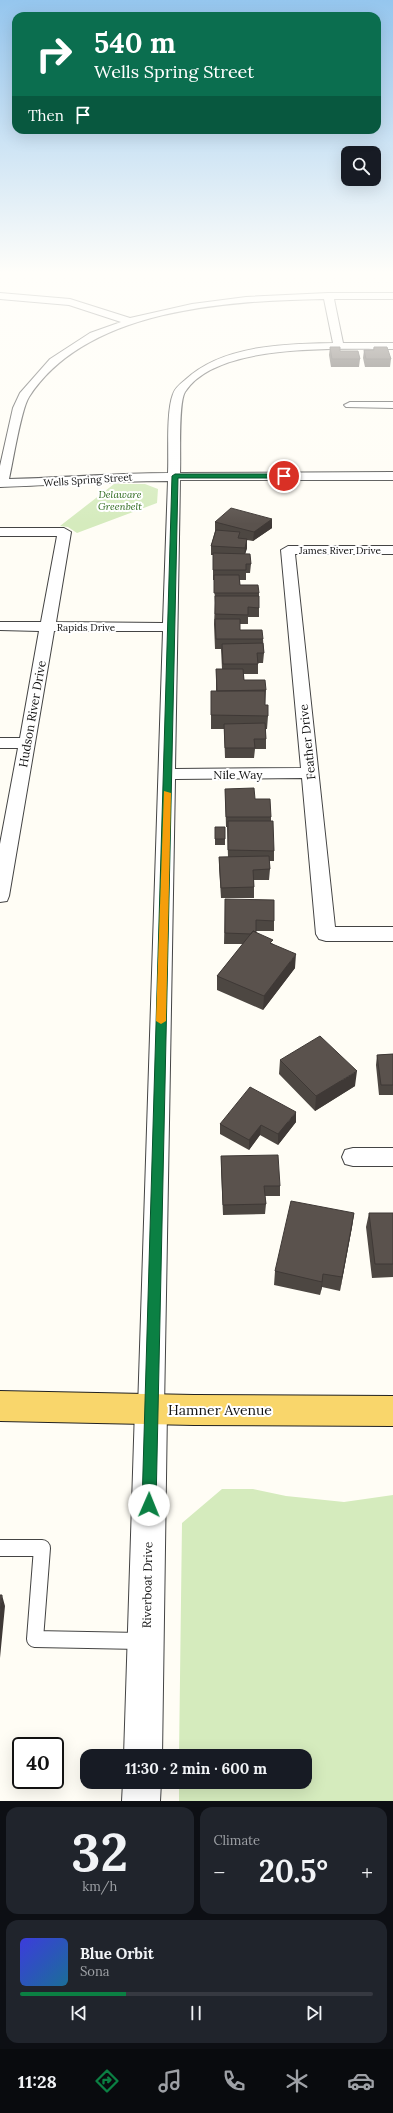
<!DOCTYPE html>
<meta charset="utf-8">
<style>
:root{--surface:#171b24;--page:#20242c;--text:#f1f3f6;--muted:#9ea1a6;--line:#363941;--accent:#0b8043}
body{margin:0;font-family:Lora,serif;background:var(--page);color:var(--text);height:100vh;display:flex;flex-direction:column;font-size:15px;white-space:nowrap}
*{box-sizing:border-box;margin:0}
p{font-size:13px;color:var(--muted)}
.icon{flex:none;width:22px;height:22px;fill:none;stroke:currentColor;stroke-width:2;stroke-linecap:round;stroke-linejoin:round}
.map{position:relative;height:1801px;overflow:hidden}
.side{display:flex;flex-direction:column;gap:6px;padding:6px;background:#0d0f14;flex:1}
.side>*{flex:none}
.guide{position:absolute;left:12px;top:12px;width:369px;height:122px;border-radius:12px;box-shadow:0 4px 16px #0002;background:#0b6e4f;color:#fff;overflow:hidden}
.controls{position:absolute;left:341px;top:146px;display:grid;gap:8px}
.controls a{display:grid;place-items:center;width:40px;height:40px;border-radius:8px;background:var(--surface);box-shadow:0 4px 16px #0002;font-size:20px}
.speed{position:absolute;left:12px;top:1737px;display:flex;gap:8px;font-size:20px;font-weight:700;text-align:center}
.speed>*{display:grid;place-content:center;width:52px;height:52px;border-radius:50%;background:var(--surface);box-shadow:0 4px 16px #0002;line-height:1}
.speed .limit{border:2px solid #111;border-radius:6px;background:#fff;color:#111}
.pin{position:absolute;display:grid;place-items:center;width:34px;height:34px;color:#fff;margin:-17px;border:2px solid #fff;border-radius:50%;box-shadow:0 1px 4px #0007}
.me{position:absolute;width:44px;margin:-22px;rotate:1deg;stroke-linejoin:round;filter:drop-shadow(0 0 3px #0008)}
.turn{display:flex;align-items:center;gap:14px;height:84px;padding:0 16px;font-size:18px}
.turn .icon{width:52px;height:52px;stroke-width:2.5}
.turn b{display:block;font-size:28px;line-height:34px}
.then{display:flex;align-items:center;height:38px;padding:0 16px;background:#0003;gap:8px;font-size:15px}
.big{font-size:30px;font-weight:800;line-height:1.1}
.side .card{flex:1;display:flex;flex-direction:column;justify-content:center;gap:6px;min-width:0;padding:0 14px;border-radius:12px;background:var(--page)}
.side .dial{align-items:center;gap:0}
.dial b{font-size:52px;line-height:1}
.song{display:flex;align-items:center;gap:12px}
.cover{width:48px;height:48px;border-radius:6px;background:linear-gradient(135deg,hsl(240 70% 55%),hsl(200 70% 35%))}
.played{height:4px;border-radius:2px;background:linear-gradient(90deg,var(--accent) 30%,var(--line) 30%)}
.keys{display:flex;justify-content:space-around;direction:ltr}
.heat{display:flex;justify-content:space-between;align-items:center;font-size:22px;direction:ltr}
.side .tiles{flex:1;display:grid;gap:6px;grid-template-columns:1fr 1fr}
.card:last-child{grid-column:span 2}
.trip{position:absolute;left:80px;top:1749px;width:232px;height:40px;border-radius:12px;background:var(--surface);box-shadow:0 4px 16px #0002;font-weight:800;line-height:40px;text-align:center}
.dock{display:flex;height:64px;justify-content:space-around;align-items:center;background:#090b0e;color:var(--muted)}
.dock .icon{width:28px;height:28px}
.dock .selected{color:var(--accent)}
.dock b{font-size:18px;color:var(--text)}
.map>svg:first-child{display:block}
.green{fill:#d5ebbd}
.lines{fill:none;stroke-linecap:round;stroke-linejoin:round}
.service-casing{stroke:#444;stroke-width:18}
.minor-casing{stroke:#444;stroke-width:2}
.tertiary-casing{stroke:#444;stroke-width:2}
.primary-casing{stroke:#222;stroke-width:2}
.service{stroke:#fff;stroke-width:16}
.minor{fill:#fff;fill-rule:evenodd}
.tertiary{fill:#fff;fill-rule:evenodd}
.primary{fill:#f9d66b;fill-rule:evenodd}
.wall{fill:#4d4742}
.shaded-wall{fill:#3f3936}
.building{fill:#5a524d;stroke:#3f3936}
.route{fill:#0b8043;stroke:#07532c}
.slow{fill:#f59e0b}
.labels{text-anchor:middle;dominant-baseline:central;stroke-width:4;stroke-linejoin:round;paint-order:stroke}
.far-street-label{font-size:10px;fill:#111;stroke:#fff}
.far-park-label{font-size:10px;font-style:italic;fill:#2f6b1f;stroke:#fff}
.street-label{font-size:12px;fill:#111;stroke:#fff}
.near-street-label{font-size:14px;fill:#111;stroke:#fff}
</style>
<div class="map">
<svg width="393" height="1801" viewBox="0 0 393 1801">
<rect width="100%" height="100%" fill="#fffdf5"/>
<!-- green -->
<path class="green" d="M114 484H145L158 489 157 503 77 533 68 527 60 526Z
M222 1489H253L286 1496 344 1502 393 1495V1801H179V1782H305V1756H179L182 1523Z"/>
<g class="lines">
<!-- service casing -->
<g class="service-casing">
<path id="service" d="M0 1548H42L35 1639 140 1641"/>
</g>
<!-- minor casing -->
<g class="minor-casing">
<path id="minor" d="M0 293 70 299 130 318 192 304 246 297 328 293H393V299H334L343 343H393V349C341 349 217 342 185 392 178 403 181 457 180 473L393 472V480H180L175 769 301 768 281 550 288 546H393V554H295L335 927H393V941H326L319 939 316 934 302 778 175 779 164 1409 161 1418 151 1422 141 1418 138 1409 163 631H54L9 896 7 901 0 902V844L18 748H0V738H20L39 631 0 630V622H41L57 536H0V528H64L71 532 56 622 163 623 168 481C112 481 56 485 0 487V466L13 408 20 393 50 359 90 333 121 322 69 305 0 299ZM324 299 333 343C284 344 222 345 185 380 180 384 175 388 173 394 166 412 169 452 168 473 115 473 62 478 9 479 13 462 21 409 29 397 87 308 228 301 324 299Z
M350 402H393V408L346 407 344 405Z
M353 1148H393V1166H353L345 1164 342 1157 345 1150Z"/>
</g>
<!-- tertiary casing -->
<g class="tertiary-casing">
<path id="tertiary" d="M151 1394 162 1398 167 1409 162 1756H124L135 1409 140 1398Z
M123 1782H161L160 1801H122Z"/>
</g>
<!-- primary casing -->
<g class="primary-casing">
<path id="primary" d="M0 1391 194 1395 393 1396V1426L194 1425 0 1421Z"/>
</g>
<!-- service -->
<use href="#service" class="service"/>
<!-- minor -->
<use href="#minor" class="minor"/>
<!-- tertiary -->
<use href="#tertiary" class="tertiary"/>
<!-- primary -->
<use href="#primary" class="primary"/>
</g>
<!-- wall -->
<path class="wall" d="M330 347 360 359 359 367H331L329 355Z
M374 347 391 359 390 367H365L363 358 364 350H373Z
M272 519V528L253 541 247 540V548L245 554 251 564 250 573H246V580H240V585L259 593V617H248V624H240V630L263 639 264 653 263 663H258V674H244V680L266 690 265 705 268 716 267 729H266V749H255L254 758H225L224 729H211V691H216V669H222L221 649H215L214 624 215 603 214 580H213V555H211V546L215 531V522Z
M225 789 255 799 271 817V821L274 851V861H269L270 869 269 880H254V898H221L219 867V857H228L227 827H226Z
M215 827H225V845H215Z
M225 899 274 921V931H256V932L273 944 295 968 263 1010 217 990V976L243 944H224Z
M393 1054V1095H379L376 1065 377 1055Z
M280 1060 355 1086 315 1111 279 1074Z
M296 1122 278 1145 260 1135 249 1150 220 1134V1124Z
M221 1156 280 1186V1196H265L266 1204 265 1214 223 1215 221 1167Z
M354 1213 352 1227 340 1291 322 1287 320 1295 274 1285 275 1271Z
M369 1213H393V1277L372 1278 366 1227Z"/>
<!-- shaded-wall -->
<path class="shaded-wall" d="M272 519V528L253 541 254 532Z
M247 539V548L244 558 245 548Z
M296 954 295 968 263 1010 264 996Z
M357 1071 355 1086 315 1111 316 1096Z
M296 1112V1122L278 1145V1134Z
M261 1125 260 1135 249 1150V1140Z
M354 1213 352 1227 340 1291 342 1277Z
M323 1274 322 1287 320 1295 322 1282Z
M2 1595 5 1606 0 1658V1612Z"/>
<!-- building -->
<path class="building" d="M330 347H340V351H358L360 359H332Z
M374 347H387L391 359H366L364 350H374Z
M231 508 272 519 254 532 215 522Z
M216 530 240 532 238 538 247 539 245 548 211 546Z
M213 553 250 554 251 564H246V570H213Z
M214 575H239L240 585H258L259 593H214Z
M215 596H259V608L248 607V615L215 614Z
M215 619H240V630H262L263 639H216Z
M263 643 264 653H257L258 664H223L222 644Z
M216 669H243L244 680H265L266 690 217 691Z
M211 691H265V705H268V716L211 715Z
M265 723 266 739H254L255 748H225L224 724Z
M254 788 255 799H270L271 817H226L225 789Z
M228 821H273L274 851 228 850Z
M215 827H225V839H215Z
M269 856 270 869 253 870 254 887 221 888 219 857Z
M225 899 274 900V921L256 920V932L253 931 251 934 225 933Z
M253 931 273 940 270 943 296 954 264 996 217 976Z
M320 1036 357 1071 316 1096 280 1060Z
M393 1054V1085H381L377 1055Z
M250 1087 296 1112 278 1134 261 1125 249 1140 220 1124Z
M278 1155 280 1186H264L266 1204 223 1205 221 1156Z
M291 1201 354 1213 342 1277 323 1274 322 1282 275 1271Z
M369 1213H393V1264H375Z
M0 1595H2L0 1612Z"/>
<!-- sky -->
<linearGradient id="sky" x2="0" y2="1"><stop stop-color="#95c6ee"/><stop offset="0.52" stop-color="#fffefa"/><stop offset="1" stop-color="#fffefa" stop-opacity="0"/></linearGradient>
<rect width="393" height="524" fill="url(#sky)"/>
<!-- route -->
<path class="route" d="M175 474H284L287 476 284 478H178L156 1505 154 1510 149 1511 144 1510 142 1505 172 476Z"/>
<!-- slow -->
<path class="slow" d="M164 791 171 793 166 1021 161 1024 156 1021Z"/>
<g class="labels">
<!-- far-street labels -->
<g class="far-street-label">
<text transform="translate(88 480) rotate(-4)">Wells Spring Street</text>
<text x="340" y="550">James River Drive</text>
<text x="86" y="627">Rapids Drive</text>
</g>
<!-- far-park labels -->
<g class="far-park-label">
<text x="120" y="494">Delaware<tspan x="120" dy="12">Greenbelt</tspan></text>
</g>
<!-- street labels -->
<g class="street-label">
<text transform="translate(32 714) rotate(-80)">Hudson River Drive</text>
<text transform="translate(307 742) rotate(-96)">Feather Drive</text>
<text x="238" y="774">Nile Way</text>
<text transform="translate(147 1585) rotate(-89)">Riverboat Drive</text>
</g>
<!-- near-street labels -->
<g class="near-street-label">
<text x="220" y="1410">Hamner Avenue</text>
</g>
</g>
</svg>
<div class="controls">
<a><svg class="icon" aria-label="search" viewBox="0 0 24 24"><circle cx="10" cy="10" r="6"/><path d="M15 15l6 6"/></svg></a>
</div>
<div class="speed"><div class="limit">40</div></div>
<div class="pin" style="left:284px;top:476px;background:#d93025"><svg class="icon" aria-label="arrive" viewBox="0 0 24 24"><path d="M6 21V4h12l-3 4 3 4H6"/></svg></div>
<svg class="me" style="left:149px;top:1505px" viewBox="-20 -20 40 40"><circle r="19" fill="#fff"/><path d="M0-13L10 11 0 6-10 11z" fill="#0b8043"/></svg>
<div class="trip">11:30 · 2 min · 600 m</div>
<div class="guide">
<div class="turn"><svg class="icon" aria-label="right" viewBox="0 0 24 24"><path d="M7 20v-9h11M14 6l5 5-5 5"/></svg><div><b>540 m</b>Wells Spring Street</div></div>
<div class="then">Then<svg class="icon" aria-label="arrive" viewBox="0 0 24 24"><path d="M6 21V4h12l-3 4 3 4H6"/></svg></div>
</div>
</div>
<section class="side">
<div class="tiles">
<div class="card dial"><b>32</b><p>km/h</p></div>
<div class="card"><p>Climate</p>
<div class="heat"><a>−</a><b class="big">20.5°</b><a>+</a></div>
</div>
<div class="card">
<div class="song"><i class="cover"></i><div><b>Blue Orbit</b><p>Sona</p></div></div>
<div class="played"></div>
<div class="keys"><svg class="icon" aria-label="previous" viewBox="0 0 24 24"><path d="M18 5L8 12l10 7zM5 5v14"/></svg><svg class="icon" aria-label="pause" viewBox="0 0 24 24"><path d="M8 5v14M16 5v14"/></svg><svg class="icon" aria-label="next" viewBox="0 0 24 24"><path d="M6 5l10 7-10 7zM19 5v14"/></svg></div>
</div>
</div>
</section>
<nav class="dock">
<b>11:28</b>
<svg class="icon selected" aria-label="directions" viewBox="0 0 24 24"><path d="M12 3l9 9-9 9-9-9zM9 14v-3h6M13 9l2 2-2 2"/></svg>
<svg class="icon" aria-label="music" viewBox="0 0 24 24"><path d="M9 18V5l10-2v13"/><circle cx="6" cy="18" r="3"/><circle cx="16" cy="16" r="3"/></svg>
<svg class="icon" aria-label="phone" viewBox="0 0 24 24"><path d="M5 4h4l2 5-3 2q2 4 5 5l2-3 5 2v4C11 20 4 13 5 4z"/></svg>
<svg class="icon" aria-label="climate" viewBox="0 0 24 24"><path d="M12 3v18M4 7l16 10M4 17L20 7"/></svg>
<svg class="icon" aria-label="car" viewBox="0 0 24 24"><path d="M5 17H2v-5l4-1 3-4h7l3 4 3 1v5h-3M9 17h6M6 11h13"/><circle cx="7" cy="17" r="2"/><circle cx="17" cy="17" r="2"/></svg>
</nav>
